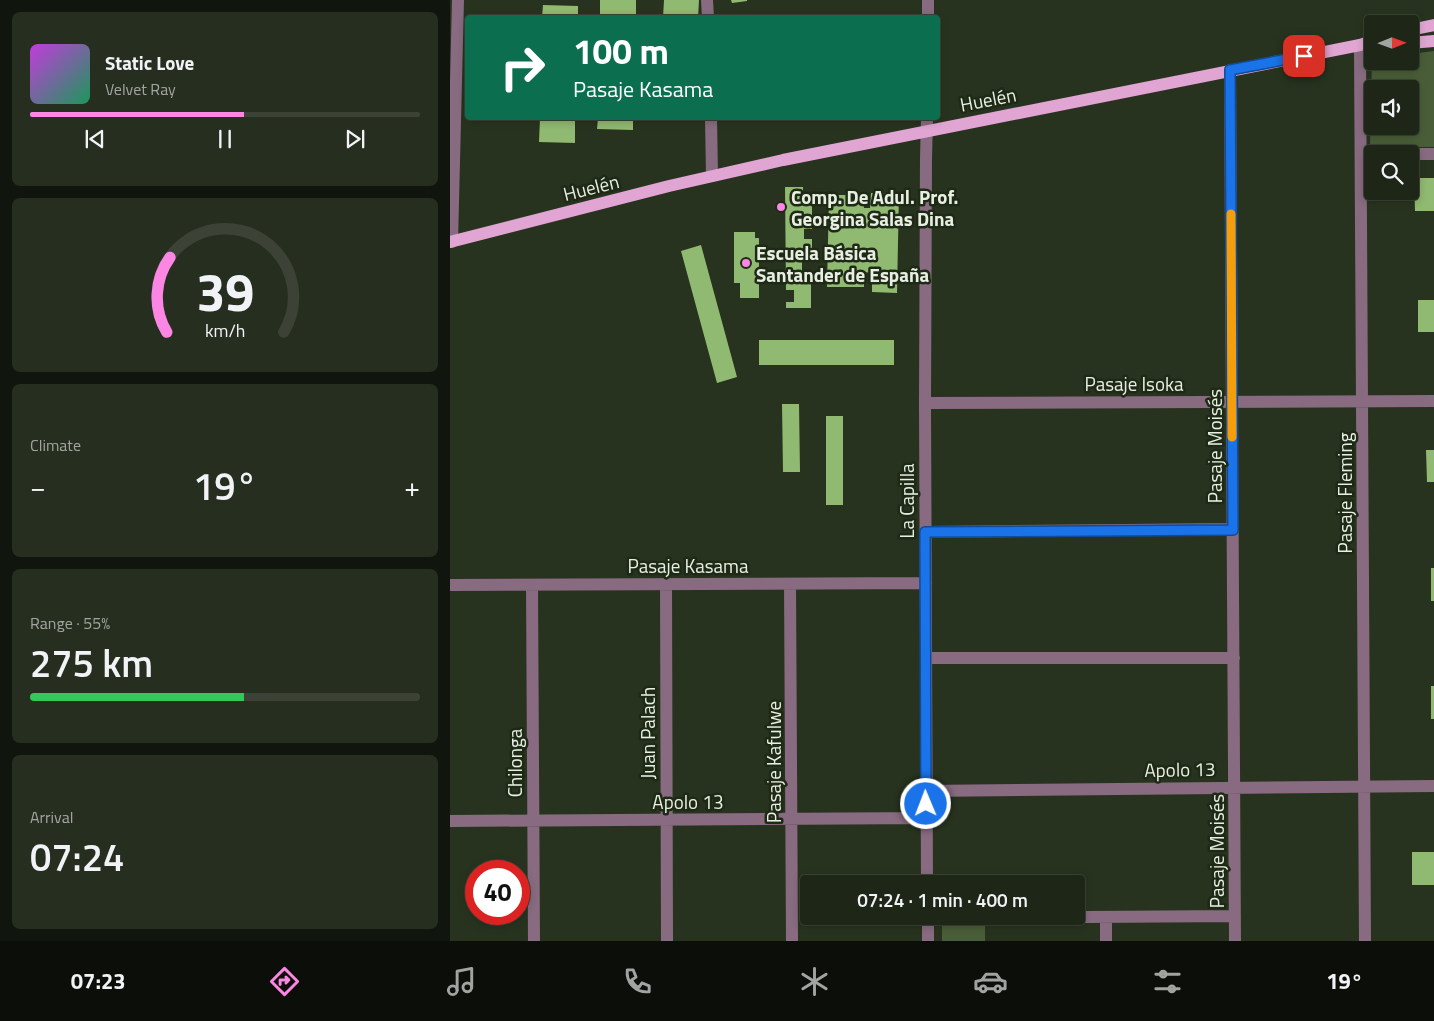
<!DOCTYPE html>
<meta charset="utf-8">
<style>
:root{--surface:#1e2617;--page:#262e20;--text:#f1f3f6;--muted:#a1a5a1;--line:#3c4336;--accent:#fc86e4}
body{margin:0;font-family:"Titillium Web",sans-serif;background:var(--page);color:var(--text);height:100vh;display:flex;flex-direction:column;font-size:19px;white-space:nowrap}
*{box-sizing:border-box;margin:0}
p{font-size:16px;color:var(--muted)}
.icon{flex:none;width:28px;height:28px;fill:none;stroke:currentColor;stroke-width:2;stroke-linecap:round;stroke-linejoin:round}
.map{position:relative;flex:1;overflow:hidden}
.drawer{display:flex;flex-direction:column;gap:12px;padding:12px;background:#10150d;width:450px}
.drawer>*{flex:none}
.guide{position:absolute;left:15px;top:15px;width:475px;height:105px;border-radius:5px;box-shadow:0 2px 8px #0003,0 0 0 1px var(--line);background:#0b6e4f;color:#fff;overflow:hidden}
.needle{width:32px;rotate:89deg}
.buttons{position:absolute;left:914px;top:15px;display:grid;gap:10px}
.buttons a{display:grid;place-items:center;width:55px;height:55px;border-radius:5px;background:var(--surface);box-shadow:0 2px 8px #0003,0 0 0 1px var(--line);font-size:25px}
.speed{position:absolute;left:15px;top:860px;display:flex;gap:10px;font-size:25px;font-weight:700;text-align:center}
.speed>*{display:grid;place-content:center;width:65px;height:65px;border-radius:50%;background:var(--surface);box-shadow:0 2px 8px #0003,0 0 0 1px var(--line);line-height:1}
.speed .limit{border:8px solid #d22;background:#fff;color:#111}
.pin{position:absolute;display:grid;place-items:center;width:42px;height:42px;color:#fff;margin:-21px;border-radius:10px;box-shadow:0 2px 8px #0006}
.me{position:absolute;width:55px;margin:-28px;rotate:359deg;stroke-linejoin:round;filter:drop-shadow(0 0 4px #0008)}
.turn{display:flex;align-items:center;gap:18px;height:105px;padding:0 25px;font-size:22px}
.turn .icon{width:65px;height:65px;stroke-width:2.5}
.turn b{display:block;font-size:35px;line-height:42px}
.big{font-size:38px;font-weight:600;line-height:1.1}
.drawer .card{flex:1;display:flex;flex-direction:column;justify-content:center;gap:8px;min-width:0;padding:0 18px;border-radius:8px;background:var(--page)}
.drawer .dial{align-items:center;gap:0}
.dial svg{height:130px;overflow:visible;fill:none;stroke:var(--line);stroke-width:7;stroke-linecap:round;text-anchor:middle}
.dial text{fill:var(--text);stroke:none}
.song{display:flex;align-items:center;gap:15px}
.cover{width:60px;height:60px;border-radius:8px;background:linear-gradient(135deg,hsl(290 70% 55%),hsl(150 70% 35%))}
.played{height:5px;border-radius:2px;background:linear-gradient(90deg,var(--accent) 55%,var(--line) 55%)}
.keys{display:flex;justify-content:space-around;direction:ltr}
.heat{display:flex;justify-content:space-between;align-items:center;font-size:28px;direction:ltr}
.charge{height:8px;border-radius:4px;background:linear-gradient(90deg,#34c759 55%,var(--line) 0)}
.trip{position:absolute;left:350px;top:875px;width:285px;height:50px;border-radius:5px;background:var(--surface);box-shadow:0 2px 8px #0003,0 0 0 1px var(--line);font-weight:600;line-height:50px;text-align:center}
.dock{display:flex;height:80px;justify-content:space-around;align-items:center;background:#0c0f09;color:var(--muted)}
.dock .icon{width:35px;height:35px}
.dock .selected{color:var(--accent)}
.dock b{font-size:22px;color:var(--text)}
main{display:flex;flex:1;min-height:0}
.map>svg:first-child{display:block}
.green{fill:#495e38;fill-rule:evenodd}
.building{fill:#90b971}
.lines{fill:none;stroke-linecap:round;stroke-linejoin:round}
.minor{stroke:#886b80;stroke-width:12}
.major{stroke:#e0a5d2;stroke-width:12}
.route-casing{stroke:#114b97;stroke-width:12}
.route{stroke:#1a73e8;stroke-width:9}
.slow{stroke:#f59e0b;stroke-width:9}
.poi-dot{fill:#fc86e4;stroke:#1e2916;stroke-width:2}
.labels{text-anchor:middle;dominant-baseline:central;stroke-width:5;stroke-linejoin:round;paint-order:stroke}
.street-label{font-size:19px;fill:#e7efe2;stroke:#1e2916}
.poi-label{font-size:19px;font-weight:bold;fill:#e7efe2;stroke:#1e2916;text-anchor:start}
</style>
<main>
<section class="drawer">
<div class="card">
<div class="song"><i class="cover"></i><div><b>Static Love</b><p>Velvet Ray</p></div></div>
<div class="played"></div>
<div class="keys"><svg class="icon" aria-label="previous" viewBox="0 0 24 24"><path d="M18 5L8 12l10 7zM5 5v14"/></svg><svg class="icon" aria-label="pause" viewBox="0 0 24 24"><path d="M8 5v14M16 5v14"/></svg><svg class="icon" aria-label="next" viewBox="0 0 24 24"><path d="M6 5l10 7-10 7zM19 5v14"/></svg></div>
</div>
<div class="card dial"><svg viewBox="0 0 100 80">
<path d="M14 69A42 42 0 1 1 86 69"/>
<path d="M14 69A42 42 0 0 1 16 23" stroke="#fc86e4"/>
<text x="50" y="56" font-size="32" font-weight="700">39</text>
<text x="50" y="72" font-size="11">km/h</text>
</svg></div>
<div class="card"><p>Climate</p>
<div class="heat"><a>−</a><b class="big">19°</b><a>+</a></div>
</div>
<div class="card"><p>Range · 55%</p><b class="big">275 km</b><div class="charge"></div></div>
<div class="card"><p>Arrival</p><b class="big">07:24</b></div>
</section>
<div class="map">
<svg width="984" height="941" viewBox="0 0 984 941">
<rect width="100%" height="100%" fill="#28331f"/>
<!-- green -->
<path class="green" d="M984 51V147H920L922 57V61H960V54ZM922 89H960V126H922Z
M535 926V941H492V926Z"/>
<!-- building -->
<path class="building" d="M150 0H186V18H150Z
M214 0H249L248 18H213Z
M281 0H297V1L282 3Z
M93 5 128 6V18H92Z
M90 118H125V143L89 142Z
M148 118H183V130L147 129Z
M964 178H984V211H965Z
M335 187H353V199H362V229H354V239H362V256H352V279H361V308H336V302H344V290H336Z
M421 193H449L447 293 422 292V273L414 272V287H377L379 195H415L414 208H420Z
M284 232H305V238H309V298H290V283H284Z
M251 245 287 377 267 383 231 251Z
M968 300H984V332H968Z
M309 340H444V365H309Z
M332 404H349L350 472H333Z
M376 416H393V505H376Z
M976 450H984V482H977Z
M981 568H984V601H981Z
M981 686H984V719H981Z
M962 852H984V885H962Z"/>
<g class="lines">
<!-- minor -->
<path class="minor" d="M257 0 258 18
M478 0V18
M910 45 915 941
M780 70 785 941
M261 118 262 176
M477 118 476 158 475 403 477 884
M960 154H984
M2 242 8 0
M475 403 984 401
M475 532 783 529
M216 584 217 941
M340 584 342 941
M0 585 476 583
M82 585 84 941
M476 658H784
M476 791 984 786
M0 821 476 818
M478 916V941
M656 917V941
M478 918 785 916"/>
<!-- major -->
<path class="major" d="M960 30 984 25
M960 43 984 41
M0 242 219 186 333 160 910 45 922 41"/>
</g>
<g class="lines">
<!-- route casing -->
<g class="route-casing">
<path id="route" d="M476 804 475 532 783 530 780 70 854 56"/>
</g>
<!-- route -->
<use href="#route" class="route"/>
<!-- slow -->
<path class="slow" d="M781 214 782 437"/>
</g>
<!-- markers -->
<g class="poi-dot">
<circle cx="331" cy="207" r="5"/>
<circle cx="296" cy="263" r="5"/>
</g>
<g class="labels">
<!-- street labels -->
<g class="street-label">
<text transform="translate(538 99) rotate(-11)">Huelén</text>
<text transform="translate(141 187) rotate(-14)">Huelén</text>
<text x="684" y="383">Pasaje Isoka</text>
<text transform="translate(764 446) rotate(-90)">Pasaje Moisés</text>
<text transform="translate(894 493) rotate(-90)">Pasaje Fleming</text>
<text transform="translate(456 501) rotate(-90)">La Capilla</text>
<text x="238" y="565">Pasaje Kasama</text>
<text transform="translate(197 733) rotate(-90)">Juan Palach</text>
<text transform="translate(323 762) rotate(-90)">Pasaje Kafulwe</text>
<text transform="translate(64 763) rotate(-90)">Chilonga</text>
<text transform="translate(730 769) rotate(-1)">Apolo 13</text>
<text x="238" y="801">Apolo 13</text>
<text transform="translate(766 851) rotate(-90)">Pasaje Moisés</text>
</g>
<!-- poi labels -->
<g class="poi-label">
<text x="341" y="196">Comp. De Adul. Prof.<tspan x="341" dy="22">Georgina Salas Dina</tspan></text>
<text x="306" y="252">Escuela Básica<tspan x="306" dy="22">Santander de España</tspan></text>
</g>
</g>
</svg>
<div class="buttons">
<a><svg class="needle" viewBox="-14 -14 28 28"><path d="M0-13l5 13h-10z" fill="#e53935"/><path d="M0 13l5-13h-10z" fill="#a1a5a1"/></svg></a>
<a><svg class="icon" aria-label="sound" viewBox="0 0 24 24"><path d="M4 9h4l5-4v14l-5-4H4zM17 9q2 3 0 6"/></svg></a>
<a><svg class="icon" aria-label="search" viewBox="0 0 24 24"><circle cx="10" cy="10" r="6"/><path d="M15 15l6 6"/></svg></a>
</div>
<div class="speed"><div class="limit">40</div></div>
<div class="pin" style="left:854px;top:56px;background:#d93025"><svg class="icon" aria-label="arrive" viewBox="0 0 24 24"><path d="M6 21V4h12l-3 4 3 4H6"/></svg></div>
<svg class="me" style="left:476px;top:804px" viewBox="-20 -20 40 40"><circle r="17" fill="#1a73e8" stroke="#fff" stroke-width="3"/><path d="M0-11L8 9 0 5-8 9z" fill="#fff"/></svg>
<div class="trip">07:24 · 1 min · 400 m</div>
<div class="guide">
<div class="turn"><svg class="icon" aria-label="right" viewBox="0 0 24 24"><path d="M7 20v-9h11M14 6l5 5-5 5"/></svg><div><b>100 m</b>Pasaje Kasama</div></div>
</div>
</div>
</main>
<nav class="dock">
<b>07:23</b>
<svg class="icon selected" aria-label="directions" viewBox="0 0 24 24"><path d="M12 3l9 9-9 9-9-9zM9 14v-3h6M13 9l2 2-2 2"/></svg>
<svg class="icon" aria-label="music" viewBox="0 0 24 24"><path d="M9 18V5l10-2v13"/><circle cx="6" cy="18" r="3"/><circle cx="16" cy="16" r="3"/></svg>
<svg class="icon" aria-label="phone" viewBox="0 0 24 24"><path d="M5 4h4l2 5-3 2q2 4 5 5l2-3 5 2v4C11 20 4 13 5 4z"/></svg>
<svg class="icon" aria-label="climate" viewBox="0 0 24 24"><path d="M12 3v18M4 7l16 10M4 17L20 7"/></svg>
<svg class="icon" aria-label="car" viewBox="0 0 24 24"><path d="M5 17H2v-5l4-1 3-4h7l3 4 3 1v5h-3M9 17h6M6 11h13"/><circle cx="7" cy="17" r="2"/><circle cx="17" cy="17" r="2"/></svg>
<svg class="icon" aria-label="filters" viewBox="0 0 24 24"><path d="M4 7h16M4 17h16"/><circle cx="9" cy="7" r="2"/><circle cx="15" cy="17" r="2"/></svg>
<b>19°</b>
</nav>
